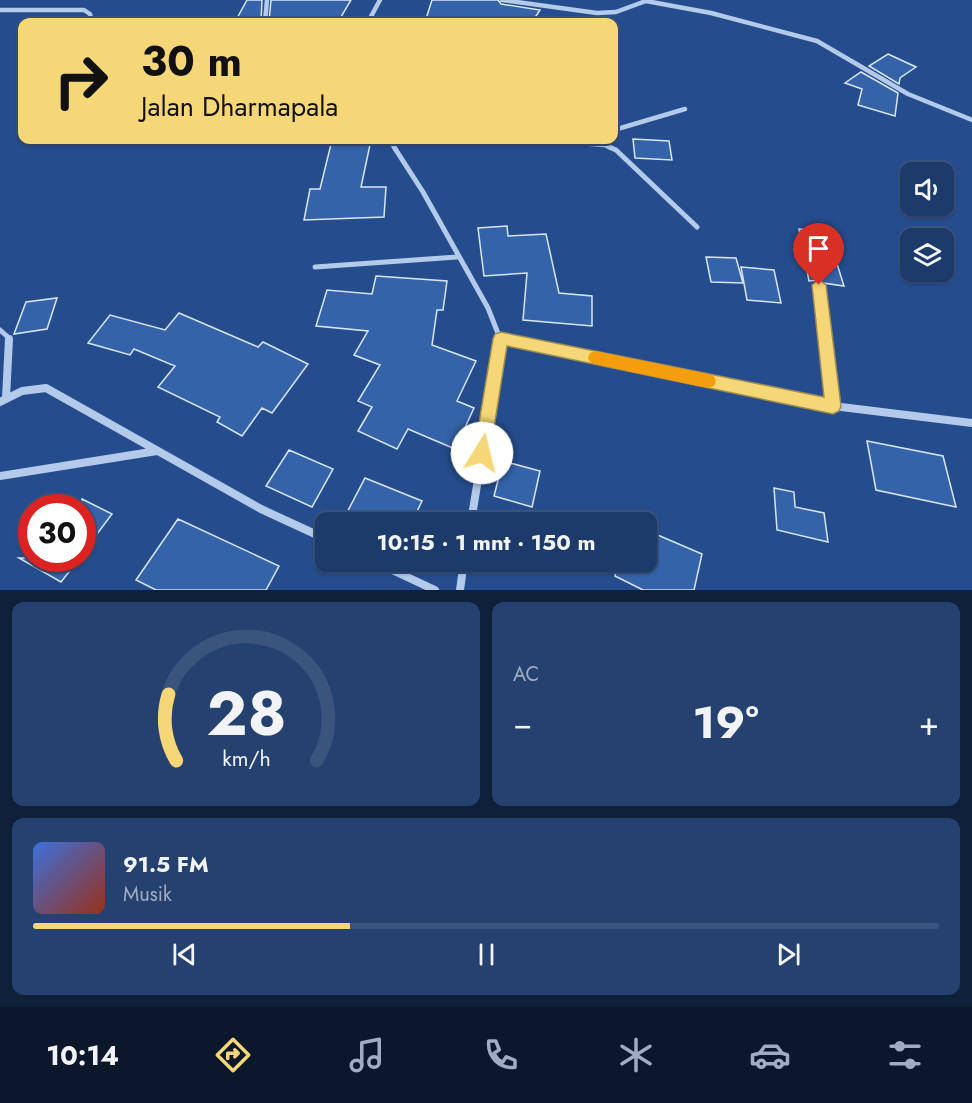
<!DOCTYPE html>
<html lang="id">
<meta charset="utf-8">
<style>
:root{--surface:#1c3a6a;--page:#254170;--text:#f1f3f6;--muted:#a0adc1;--line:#3a547e;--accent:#f5d778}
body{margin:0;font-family:Jost,sans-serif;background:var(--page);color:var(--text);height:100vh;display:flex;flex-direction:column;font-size:22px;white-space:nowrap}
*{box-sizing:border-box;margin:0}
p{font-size:20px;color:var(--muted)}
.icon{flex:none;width:33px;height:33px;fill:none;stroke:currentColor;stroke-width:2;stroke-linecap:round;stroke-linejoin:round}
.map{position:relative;height:590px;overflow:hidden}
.drawer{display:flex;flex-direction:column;gap:12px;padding:12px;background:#0f203a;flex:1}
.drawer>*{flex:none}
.top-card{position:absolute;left:18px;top:18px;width:600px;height:126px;border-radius:12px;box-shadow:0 2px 4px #0004,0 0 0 2px var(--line);background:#f5d778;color:#111;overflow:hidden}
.fabs{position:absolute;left:900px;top:162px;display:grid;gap:12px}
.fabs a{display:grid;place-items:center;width:54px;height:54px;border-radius:12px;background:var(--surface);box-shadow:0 2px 4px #0004,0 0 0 2px var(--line);font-size:30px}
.speed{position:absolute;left:18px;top:494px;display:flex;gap:12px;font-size:30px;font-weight:700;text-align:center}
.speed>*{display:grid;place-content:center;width:78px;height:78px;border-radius:50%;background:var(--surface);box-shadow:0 2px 4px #0004,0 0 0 2px var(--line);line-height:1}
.speed .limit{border:9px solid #d22;background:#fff;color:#111}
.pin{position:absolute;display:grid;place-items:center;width:51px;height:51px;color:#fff;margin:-62px -26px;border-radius:50% 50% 50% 0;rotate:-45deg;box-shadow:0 0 6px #0007}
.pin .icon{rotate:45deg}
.me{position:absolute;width:66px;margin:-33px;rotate:9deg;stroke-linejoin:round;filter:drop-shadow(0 0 4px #0008)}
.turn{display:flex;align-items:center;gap:21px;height:126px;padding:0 24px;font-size:27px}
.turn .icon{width:78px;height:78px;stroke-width:2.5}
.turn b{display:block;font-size:42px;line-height:51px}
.big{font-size:45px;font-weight:700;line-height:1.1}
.drawer .card{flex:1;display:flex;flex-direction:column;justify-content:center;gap:9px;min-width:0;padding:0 21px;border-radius:12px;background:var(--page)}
.drawer .dial{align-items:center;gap:0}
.dial svg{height:156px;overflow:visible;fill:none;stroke:var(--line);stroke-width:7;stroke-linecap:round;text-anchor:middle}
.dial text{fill:var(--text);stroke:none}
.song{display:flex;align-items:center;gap:18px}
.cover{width:72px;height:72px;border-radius:9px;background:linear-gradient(135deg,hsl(220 70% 55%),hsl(10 70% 35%))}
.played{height:6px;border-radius:3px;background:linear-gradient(90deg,var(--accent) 35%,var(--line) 35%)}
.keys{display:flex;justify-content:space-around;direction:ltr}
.heat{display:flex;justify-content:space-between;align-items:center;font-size:33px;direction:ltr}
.drawer .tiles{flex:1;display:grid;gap:12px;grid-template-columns:1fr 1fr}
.card:last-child{grid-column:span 2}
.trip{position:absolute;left:315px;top:512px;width:342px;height:60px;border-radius:12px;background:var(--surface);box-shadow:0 2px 4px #0004,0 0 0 2px var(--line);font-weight:700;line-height:60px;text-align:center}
.tab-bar{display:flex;height:96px;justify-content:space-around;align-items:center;background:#0b172a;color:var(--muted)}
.tab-bar .icon{width:42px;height:42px}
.tab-bar .selected{color:var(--accent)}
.tab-bar b{font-size:27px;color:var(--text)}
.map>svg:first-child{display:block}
.building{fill:#3563a9;stroke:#d8e5f8;stroke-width:1.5}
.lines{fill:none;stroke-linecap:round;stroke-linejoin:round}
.street-far2{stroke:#b4caeb;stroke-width:4.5}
.street-far1{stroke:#b4caeb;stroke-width:5}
.street{stroke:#b4caeb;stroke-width:8}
.route{fill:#f5d778;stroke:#9f8c4e;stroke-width:1.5}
.slow{fill:#f59e0b}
</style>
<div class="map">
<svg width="972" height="590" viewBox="0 0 972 590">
<rect width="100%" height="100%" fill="#254d8d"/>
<!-- building -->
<path class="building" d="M247 0H262L261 22H235Z
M271 0H351L338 22H269Z
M432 0H498L501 4 540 10 532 22H425Z
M888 54 916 67 900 78 899 84 869 66Z
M861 72 898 93 895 116 858 105 862 89 845 83Z
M633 139 669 141 672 160 635 158Z
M332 140H371L361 187H386L384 217 304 220 310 189H320Z
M507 226 508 236 546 234 559 293 592 296V326L523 320 527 273 484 276 478 228Z
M799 229 827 232 844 286 823 283 819 280 809 281Z
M706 257 736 258 743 283 711 282Z
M741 267 774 270 781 303 747 300Z
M376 276 447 281 443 310H437L432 345 476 361 457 401 474 408 455 449 408 429 397 449 358 431 372 407 358 401 380 365 354 355 368 331 316 326 327 290 372 294Z
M57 298 47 329 14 334 26 302Z
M179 313 258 347 263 342 308 364 272 413 262 408 242 436 217 422 220 417 158 387 175 366 134 349 130 355 88 343 110 315 165 330Z
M867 441 943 456 956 507 876 490Z
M289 450 333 469 312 507 266 486Z
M503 461 540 471 532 507 494 496Z
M365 478 422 501 412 522H342Z
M774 488 794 492 795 507 824 513 828 542 777 530Z
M82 499 112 514 82 554Z
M178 519 279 566 266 590H156L136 580Z
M646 530 702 554 694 590H643L615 576 619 561H646Z
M19 558H80L61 582Z"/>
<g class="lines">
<!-- street-far2 -->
<path class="street-far2" d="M502 0 597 13 616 12 646 1 711 13 817 41 908 94 972 120
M0 10H84L90 14 92 22
M265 22 267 0
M368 22 380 0
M614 130 685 109
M390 140 395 148
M539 140 604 145 612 148"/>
<!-- street-far1 -->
<path class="street-far1" d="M394 147 423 192 488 308 501 341
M609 147 616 150 697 227
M315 267 457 257
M819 285 825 341
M0 330 9 338V341
M501 339 509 341"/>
<!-- street -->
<path class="street" d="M502 339 833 406 972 423
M825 339 833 406
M6 398 9 339
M0 402 22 391 46 388 261 509 326 539
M0 476 157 451
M471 522 501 339
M373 561 435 590
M460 590 464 561"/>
</g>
<!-- route -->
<path class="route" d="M819 279 826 285 841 406 839 411 833 414 507 346 490 453 488 459 482 461 476 459 474 453 493 339 495 334 501 332 824 397 812 285Z"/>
<!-- slow -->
<path class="slow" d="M595 351 708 374 714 376 716 381 714 386 708 388 595 364 590 362 588 358 590 353Z"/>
</svg>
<div class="fabs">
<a><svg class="icon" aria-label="sound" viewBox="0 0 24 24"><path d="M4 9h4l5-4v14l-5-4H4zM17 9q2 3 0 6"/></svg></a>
<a><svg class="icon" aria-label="layers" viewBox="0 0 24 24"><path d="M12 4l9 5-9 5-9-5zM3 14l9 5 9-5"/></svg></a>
</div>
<div class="speed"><div class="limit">30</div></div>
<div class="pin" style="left:819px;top:285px;background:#d93025"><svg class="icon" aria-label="arrive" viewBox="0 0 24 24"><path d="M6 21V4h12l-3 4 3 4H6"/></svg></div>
<svg class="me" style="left:482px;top:453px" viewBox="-20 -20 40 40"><circle r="19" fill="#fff"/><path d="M0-13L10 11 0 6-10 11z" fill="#f5d778"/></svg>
<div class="trip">10:15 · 1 mnt · 150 m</div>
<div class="top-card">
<div class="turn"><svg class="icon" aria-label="right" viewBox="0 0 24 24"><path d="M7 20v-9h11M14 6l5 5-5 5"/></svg><div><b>30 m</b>Jalan Dharmapala</div></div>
</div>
</div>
<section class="drawer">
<div class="tiles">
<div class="card dial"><svg viewBox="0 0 100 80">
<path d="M14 69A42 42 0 1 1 86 69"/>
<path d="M14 69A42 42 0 0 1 10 35" stroke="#f5d778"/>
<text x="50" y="56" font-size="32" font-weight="700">28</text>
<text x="50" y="72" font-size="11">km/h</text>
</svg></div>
<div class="card"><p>AC</p>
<div class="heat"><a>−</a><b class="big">19°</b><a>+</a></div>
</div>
<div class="card">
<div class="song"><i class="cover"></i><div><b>91.5 FM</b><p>Musik</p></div></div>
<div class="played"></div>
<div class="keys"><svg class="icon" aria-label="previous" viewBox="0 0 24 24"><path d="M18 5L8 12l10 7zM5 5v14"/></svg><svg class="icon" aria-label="pause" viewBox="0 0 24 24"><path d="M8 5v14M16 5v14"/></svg><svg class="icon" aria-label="next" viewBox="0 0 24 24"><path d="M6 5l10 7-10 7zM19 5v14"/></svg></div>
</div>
</div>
</section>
<nav class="tab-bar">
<b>10:14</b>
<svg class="icon selected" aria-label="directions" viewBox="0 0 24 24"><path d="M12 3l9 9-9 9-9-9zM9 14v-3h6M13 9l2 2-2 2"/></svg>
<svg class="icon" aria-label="music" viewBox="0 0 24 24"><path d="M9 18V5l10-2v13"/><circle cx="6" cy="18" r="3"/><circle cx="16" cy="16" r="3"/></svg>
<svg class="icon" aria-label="phone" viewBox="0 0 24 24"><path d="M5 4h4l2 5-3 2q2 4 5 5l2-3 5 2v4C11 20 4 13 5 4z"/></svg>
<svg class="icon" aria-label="climate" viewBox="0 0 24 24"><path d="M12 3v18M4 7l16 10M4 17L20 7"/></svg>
<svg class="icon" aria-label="car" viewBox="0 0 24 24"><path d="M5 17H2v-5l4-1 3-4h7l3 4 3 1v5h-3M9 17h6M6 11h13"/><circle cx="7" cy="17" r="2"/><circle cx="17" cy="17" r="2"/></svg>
<svg class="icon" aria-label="filters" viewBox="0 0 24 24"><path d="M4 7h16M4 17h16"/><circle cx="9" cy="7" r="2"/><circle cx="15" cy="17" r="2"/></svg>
</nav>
